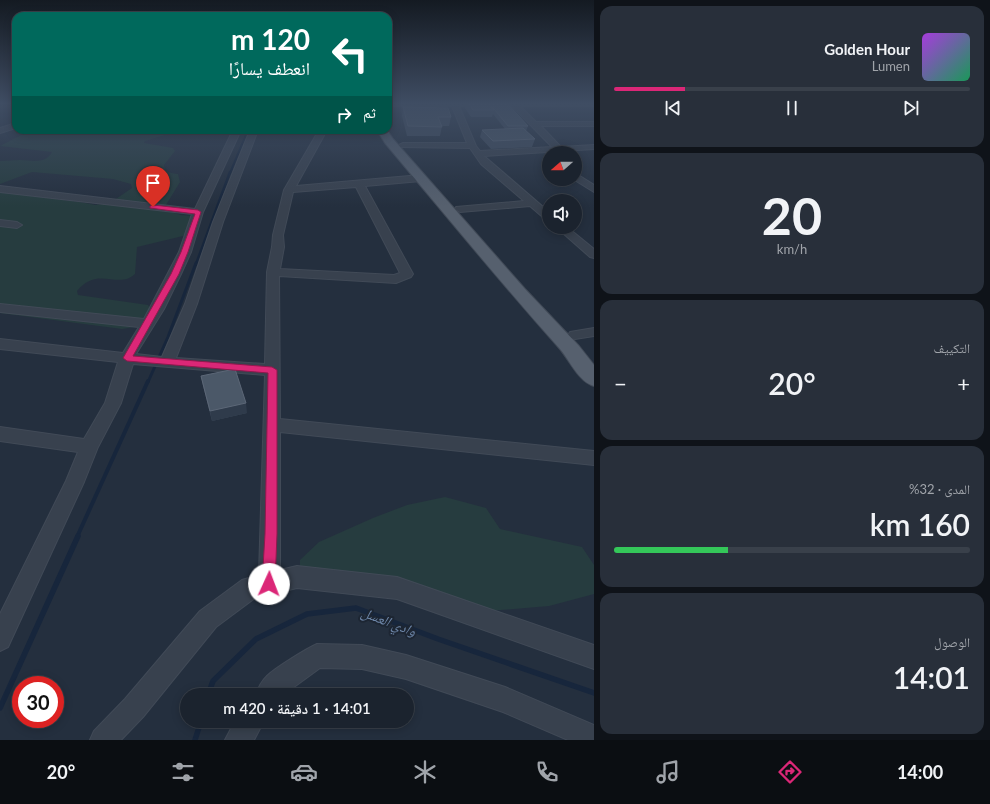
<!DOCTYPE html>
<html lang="ar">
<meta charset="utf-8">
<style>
:root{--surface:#1b232e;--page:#282f3a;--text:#f1f3f6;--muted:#a0a4aa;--line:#39404a;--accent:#db2777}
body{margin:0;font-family:Lato,"Noto Naskh Arabic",sans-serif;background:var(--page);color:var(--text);direction:rtl;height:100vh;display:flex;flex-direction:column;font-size:15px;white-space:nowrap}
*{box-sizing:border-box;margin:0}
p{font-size:13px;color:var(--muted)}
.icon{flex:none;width:22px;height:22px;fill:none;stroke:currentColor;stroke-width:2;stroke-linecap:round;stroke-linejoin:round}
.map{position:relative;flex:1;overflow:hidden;direction:ltr}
.panel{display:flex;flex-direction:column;gap:6px;padding:6px;background:#0f1319;width:396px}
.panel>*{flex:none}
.hud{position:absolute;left:12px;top:12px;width:380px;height:122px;border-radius:12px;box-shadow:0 2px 10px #0003,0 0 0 1px var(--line);direction:rtl;background:#00695c;color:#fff;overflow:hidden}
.needle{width:26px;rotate:250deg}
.buttons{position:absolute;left:542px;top:146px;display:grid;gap:8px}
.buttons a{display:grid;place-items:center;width:40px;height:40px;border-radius:50%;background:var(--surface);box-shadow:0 2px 10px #0003,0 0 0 1px var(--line);font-size:20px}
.speed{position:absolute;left:12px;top:676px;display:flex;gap:8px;font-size:20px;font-weight:700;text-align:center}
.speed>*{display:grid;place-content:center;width:52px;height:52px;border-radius:50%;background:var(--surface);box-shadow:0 2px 10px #0003,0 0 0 1px var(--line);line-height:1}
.speed .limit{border:6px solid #d22;background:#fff;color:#111}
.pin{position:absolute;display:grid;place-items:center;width:34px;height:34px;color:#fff;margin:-41px -17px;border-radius:50% 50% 50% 0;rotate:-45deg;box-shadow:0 0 4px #0007}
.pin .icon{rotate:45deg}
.me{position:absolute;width:44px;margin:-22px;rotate:2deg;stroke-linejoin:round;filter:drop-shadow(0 0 3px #0008)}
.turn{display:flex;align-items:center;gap:14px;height:84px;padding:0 16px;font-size:18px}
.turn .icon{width:52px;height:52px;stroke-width:2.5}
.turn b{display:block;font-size:28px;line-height:34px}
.then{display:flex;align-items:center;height:38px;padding:0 16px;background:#0003;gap:8px;font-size:15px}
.big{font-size:30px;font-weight:600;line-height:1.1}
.panel .card{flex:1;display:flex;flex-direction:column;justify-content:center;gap:6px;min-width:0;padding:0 14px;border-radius:12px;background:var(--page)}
.panel .dial{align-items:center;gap:0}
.dial b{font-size:52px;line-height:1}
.song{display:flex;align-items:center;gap:12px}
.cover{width:48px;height:48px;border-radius:6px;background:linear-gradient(135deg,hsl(280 70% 55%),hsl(150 70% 35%))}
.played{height:4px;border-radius:2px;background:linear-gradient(90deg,var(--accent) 20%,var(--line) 20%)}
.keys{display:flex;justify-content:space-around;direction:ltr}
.heat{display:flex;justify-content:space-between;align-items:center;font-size:22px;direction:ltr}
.charge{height:6px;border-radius:3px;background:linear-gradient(90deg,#34c759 32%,var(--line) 0)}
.trip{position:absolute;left:180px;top:688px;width:234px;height:40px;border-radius:20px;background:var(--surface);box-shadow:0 2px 10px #0003,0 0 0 1px var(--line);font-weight:600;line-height:40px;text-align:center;direction:rtl}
.dock{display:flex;height:64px;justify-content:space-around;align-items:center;background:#0b0e12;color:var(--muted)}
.dock .icon{width:28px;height:28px}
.dock .active{color:var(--accent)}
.dock b{font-size:18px;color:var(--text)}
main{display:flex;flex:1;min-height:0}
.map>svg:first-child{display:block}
.green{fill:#263c3f}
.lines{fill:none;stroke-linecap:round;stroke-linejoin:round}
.stream-far4{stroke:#17263c;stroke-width:2}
.stream-far3{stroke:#17263c;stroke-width:2.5}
.stream-far2{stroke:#17263c;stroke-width:3}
.stream-far1{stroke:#17263c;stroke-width:4}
.stream{stroke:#17263c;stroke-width:5.5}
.minor-casing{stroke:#414a57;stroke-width:2}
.major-casing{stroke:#414a57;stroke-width:2}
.minor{fill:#38414e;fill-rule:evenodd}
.major{fill:#56606e;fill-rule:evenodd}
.wall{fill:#3f4b5c}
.shaded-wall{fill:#2f3b4b}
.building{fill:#4b5868;stroke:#5c6777}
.route{fill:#db2777;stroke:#8e194d}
.labels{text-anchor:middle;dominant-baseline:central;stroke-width:4;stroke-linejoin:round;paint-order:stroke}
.near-water-label{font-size:14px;font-style:italic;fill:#6d86a8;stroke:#1d2633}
</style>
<main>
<section class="panel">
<div class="card">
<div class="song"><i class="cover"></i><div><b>Golden Hour</b><p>Lumen</p></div></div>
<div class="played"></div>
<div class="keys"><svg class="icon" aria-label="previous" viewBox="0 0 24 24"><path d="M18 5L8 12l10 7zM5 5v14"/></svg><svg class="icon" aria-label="pause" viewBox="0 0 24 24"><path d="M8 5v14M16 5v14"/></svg><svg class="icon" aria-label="next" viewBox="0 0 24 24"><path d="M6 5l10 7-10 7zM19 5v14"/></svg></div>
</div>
<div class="card dial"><b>20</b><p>km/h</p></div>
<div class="card"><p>التكييف</p>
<div class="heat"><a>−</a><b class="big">20°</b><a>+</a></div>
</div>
<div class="card"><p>المدى · 32%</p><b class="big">160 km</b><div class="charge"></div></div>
<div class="card"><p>الوصول</p><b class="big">14:01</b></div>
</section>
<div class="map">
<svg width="594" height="740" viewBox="0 0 594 740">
<rect width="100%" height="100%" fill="#242f3e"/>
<!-- green -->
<path class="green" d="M81 130H199L165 135 145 141 144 143 173 148 175 151 164 165C165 173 171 173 178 174L180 182 166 205 168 211 181 215 195 216 189 232 183 236 137 247 135 274C118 290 98 265 77 291L78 295 148 305 151 310 145 323 134 327 122 329 0 313V192L80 202 95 205 110 203 132 188 131 184 113 179 32 172 0 184V161C7 161 13 160 20 160 31 160 45 165 52 152L0 146 29 131 63 133Z
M445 497 486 508 500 529 582 547 594 565V594L549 606 489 611 300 568V560L319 542 373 518 407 505Z"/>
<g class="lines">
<!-- stream-far4 -->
<path class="stream-far4" d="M230 173 248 130"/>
<!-- stream-far3 -->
<path class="stream-far3" d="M196 264 230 172"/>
<!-- stream-far2 -->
<path class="stream-far2" d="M148 382 168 337 196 263"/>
<!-- stream-far1 -->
<path class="stream-far1" d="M77 537 148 381"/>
<!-- stream -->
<path class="stream" d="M208 695 213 681 256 639 307 614 356 608 438 639 594 693
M0 708 78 536
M195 740 201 721"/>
<!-- minor casing -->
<g class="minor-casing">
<path id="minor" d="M388 104H594V106H520L536 122H594V126H541L561 147 594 145V149L484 156 549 212V220L545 219 530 206 460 212 455 209 456 207 524 201 481 164 470 148 400 147 399 145 403 143H467L452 106H388ZM459 106H512L552 147 480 151 476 146Z
M16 123V128L0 133V128Z
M233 130H241L203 212 191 252 181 274 164 309 136 354 162 357 185 304 213 222 250 130H258L223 222 197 304 176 358 265 364 267 272 272 247 273 235 284 190 319 130H327L296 186 421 175 426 178 421 181 365 186 413 274 411 277 396 283 279 276 280 419 594 451V465L280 432V570L297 566 397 577 594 645V669L397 599 297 588 255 598 216 627 143 717 121 740H90L94 731 125 699 200 611 242 580 259 575 265 375 133 364 121 403 98 447 84 482 8 647 0 651V614L66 481 78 452 0 441V427L84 439 105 403 118 362 0 349V339L123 353 139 327 0 312V304L144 319 179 252 192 214 0 192V186L195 209ZM356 187 400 273 394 275 280 269 284 247 283 235 293 192Z
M575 173 594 185V192L573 179H575Z
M0 220 17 222 22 225 17 228 0 226Z
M556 227H567L594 249V258L590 257Z
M594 328V336L575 339 570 338 568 335 570 332Z
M317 644 362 645 406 655 505 687 594 725V740H568L503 712 406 679 362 669 320 668 283 695H256C258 688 261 682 267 676 275 668 306 649 317 644Z
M235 721H264L254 740H225Z"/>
</g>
<!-- major casing -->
<g class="major-casing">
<path id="major" d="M377 130H387L393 139 525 289 579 346 594 365V386C579 382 570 361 560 349 500 282 443 212 385 143Z"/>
</g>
<!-- minor -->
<use href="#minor" class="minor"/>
<!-- major -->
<use href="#major" class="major"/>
</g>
<!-- wall -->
<path class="wall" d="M466 104H489L528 126 526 131 535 139 532 147 491 149 480 137 482 130 505 129 493 114 492 117H471L465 108Z
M403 107 451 117 449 126H442L440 136H407L402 116Z
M201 376 247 413 212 421 203 386Z"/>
<!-- shaded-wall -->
<path class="shaded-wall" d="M246 403 247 413 212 421 210 411Z"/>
<!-- building -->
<path class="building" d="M469 104H489L494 110H473Z
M490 104H508L528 126H508Z
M403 107 448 108 451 117H438L442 127 408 126Z
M523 128 535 139 493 141 482 130Z
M235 369 246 403 210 411 201 376Z"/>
<!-- sky -->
<linearGradient id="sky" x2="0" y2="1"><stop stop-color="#141a22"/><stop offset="0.5" stop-color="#3f4d63"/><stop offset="1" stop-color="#3f4d63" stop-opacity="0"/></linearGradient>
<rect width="594" height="207" fill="url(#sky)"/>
<!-- route -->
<path class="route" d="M153 205 198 210 201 212 188 252 179 274 133 356 272 367 277 370V534L275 584 273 588 269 590 264 588 262 584 265 534 268 373 127 361 123 358 171 274 181 252 195 214 150 208V206Z"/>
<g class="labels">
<!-- near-water labels -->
<g class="near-water-label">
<text transform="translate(389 621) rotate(21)">وادي العسل</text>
</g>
</g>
</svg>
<div class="buttons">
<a><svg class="needle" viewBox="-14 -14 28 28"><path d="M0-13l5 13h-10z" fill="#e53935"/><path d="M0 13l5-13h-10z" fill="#a0a4aa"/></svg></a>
<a><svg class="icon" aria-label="sound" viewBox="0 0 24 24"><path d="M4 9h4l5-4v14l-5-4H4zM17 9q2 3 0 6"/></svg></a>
</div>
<div class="speed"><div class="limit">30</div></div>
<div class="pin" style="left:153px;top:207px;background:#d93025"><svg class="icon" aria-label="arrive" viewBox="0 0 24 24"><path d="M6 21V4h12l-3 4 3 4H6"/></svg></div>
<svg class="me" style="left:269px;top:584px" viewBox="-20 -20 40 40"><circle r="19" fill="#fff"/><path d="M0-13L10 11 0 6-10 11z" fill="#db2777"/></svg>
<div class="trip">14:01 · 1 دقيقة · 420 m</div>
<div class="hud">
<div class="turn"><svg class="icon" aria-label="left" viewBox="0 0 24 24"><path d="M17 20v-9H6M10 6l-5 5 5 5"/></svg><div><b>120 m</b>انعطف يسارًا</div></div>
<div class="then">ثم<svg class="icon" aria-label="right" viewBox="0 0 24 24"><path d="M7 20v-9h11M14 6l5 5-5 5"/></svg></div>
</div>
</div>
</main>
<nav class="dock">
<b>14:00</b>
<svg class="icon active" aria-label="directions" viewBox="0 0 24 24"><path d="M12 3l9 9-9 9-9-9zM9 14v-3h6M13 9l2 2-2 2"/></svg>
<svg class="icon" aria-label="music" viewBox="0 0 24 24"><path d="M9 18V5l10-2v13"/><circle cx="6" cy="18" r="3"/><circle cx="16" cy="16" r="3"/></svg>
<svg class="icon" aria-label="phone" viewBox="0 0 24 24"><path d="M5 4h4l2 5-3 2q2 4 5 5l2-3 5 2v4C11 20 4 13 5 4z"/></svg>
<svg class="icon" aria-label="climate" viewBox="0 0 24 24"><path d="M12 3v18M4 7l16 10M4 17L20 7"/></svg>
<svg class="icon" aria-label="car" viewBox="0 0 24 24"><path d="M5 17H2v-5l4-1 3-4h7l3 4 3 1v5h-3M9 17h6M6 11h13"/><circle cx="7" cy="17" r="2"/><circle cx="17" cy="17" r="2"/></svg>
<svg class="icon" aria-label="filters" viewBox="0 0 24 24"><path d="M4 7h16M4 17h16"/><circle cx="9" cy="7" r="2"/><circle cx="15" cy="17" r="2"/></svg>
<b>20°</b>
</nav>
